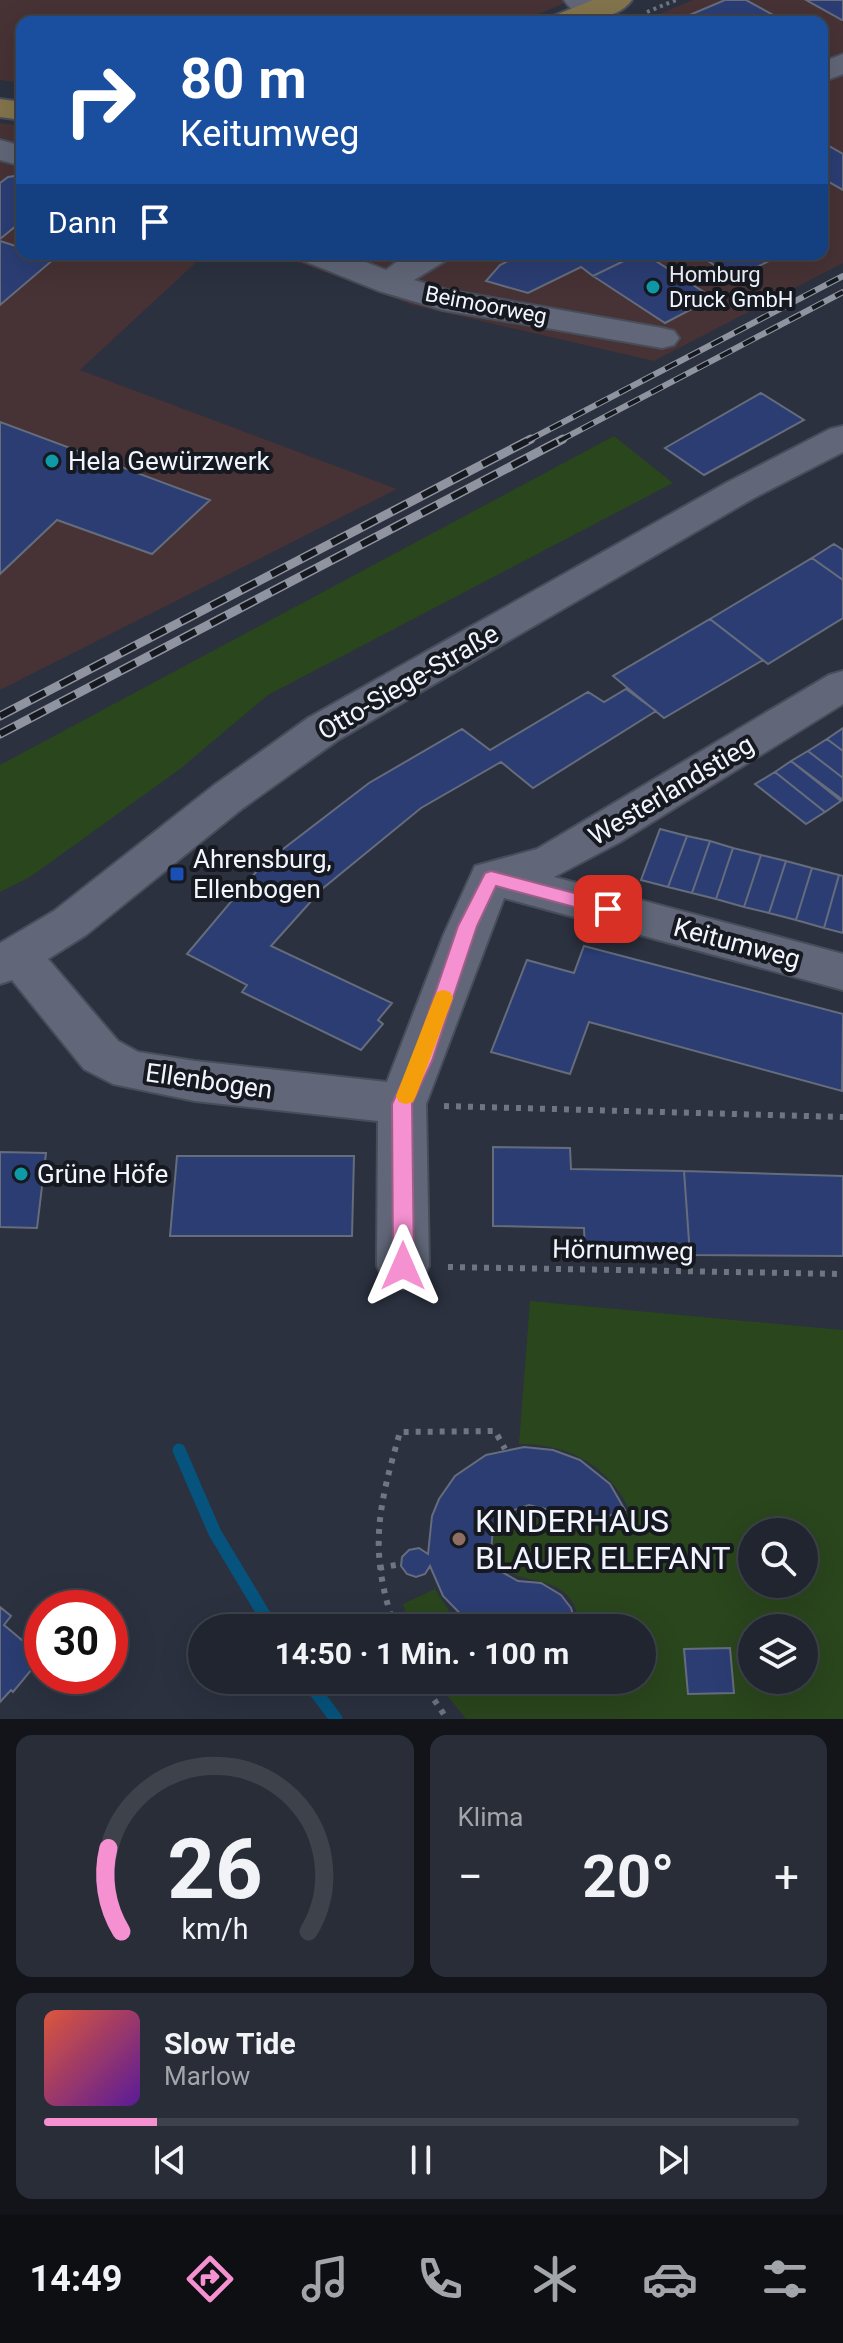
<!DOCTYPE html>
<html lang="de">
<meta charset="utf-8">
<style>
:root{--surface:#20252f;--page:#282d37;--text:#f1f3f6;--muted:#a2a5aa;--line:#3d424b;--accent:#f590d1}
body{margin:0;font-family:Roboto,sans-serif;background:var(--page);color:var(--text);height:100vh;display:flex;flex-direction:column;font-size:30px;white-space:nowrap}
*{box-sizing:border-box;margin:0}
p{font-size:26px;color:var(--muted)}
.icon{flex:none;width:44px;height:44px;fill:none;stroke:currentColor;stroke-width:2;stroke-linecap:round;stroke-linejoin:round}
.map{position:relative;height:1719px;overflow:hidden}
.drawer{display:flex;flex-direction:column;gap:16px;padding:16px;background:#12141a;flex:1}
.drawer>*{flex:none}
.hud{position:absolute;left:16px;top:16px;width:812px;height:244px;border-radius:16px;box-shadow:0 8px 32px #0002,0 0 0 2px var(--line);background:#1a4fa0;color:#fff;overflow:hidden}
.buttons{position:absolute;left:738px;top:1518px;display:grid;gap:16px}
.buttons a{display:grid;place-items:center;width:80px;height:80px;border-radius:50%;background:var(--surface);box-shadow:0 8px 32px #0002,0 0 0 2px var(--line);font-size:40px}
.speed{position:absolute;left:24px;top:1590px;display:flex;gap:16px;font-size:40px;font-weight:700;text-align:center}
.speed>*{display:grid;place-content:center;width:104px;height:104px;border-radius:50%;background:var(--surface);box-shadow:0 8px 32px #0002,0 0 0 2px var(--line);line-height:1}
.speed .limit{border:12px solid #d22;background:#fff;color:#111}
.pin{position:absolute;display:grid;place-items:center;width:68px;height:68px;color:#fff;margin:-34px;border-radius:16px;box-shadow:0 4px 12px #0006}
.me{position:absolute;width:88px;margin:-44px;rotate:0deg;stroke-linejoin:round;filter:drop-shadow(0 0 6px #0008)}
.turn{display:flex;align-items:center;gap:28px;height:168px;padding:0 32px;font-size:36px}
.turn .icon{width:104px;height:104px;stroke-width:2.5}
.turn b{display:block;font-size:56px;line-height:68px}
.then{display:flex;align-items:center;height:76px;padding:0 32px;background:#0003;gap:16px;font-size:30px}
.big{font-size:60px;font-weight:700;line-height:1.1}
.drawer .card{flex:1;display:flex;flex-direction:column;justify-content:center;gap:12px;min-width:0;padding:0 28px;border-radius:16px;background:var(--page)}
.drawer .dial{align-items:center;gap:0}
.dial svg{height:208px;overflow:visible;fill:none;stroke:var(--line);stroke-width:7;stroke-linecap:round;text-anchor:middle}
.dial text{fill:var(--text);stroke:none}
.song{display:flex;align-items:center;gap:24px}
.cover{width:96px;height:96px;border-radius:12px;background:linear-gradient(135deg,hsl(10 70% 55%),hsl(270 70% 35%))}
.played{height:8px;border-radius:4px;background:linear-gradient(90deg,var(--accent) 15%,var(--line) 15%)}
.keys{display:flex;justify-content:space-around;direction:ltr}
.heat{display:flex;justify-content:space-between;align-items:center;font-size:44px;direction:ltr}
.drawer .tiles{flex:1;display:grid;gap:16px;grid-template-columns:1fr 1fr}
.card:last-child{grid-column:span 2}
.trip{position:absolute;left:188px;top:1614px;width:468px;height:80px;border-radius:40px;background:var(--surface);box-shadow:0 8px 32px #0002,0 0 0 2px var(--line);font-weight:700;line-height:80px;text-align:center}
.menu{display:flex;height:128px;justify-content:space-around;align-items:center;background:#0d0f13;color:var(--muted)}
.menu .icon{width:56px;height:56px}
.menu .selected{color:var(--accent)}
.menu b{font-size:36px;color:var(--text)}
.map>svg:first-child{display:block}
.commercial{fill:#473235}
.green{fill:#2a461d;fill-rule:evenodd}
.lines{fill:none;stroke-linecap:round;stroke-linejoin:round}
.stream{stroke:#06537d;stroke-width:13}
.building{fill:#2b3d73;stroke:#656c7c;stroke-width:2}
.minor-casing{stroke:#484d5a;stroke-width:4}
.major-casing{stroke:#484d5a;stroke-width:4}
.path-far1{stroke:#707582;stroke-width:4;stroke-dasharray:3 4;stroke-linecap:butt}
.path{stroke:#707582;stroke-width:6;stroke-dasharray:5 7;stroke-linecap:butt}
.minor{fill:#616778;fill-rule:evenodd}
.major{fill:#83744c;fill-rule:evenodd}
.rail-far1-casing{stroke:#8f94a0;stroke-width:6}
.rail-casing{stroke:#8f94a0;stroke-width:9}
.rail-far1{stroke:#16191f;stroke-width:4;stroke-dasharray:13;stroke-linecap:butt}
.rail{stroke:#16191f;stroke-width:6;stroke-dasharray:17;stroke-linecap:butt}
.route{fill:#f590d1;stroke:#9f5e88;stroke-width:2}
.slow{fill:#f59e0b}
.culture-dot{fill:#0f9aa8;stroke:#16191f;stroke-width:3}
.transit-dot{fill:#1a4fb4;stroke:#16191f;stroke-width:3}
.education-dot{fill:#8d6e63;stroke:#16191f;stroke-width:3}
.labels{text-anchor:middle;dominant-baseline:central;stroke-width:8;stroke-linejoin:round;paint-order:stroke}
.far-poi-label{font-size:22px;fill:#f1f5ff;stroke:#16191f;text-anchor:start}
.far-street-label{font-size:22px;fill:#f1f5ff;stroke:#16191f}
.poi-label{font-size:26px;fill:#f1f5ff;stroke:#16191f;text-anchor:start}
.street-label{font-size:26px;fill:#f1f5ff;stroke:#16191f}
.near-poi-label{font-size:32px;fill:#f1f5ff;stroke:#16191f;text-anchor:start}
</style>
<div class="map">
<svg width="843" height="1719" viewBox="0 0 843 1719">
<rect width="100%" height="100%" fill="#2b313f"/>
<!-- commercial -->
<path class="commercial" d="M0 0H572L519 22H22V83L0 80Z
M693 0H843V263L654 361 412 305 276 254H822V22H640Z
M0 123 22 126V254H205L80 370 397 489 0 690Z"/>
<!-- green -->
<path class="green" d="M614 436 673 483 268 695 180 769 30 877 0 892V765Z
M530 1301 843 1330V1719H466L435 1680H642V1628H580C574 1563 513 1594 497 1558 477 1512 546 1487 567 1535L630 1511C610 1467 568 1443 519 1444ZM752 1532H804V1584H752ZM752 1628H804V1680H752Z
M435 1589 451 1614 468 1628H410L403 1604Z"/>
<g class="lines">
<!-- stream -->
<path class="stream" d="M179 1450 215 1533 272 1628
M307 1680 336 1719"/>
</g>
<!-- building -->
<path class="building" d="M725 0H746L786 22H673Z
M806 0H843V20H842Z
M822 142 843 154V190L822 178Z
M22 175V221L0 239V183L8 177Z
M0 241 22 248V254H39L54 259 0 305Z
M522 254H638L593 276 581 267 528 293 486 281 500 265Z
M638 254H645L713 298 665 323 593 276Z
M697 254H783L735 278Z
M761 393 804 420 704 475 665 448Z
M0 422 210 500 152 554 57 520 0 574Z
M834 544 843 550V580L812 558Z
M812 558 843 580V618L768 664 710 619Z
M710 619 763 660 664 718 613 676Z
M626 689 656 711 533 788 501 762 421 808 322 889 271 946 392 1003 378 1020 383 1024 361 1050 242 992 247 985 187 954 261 866 369 783 462 729 490 750 588 692 604 702Z
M843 728V751L827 739Z
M827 739 843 751V778L808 751Z
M808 751 843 778V800L791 761Z
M791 761 841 801 825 812 775 772Z
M775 772 825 812 806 824 755 784Z
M660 829 687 836 668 887 641 880Z
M687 836 710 841 692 893 668 887Z
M710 841 733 848 716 899 692 893Z
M733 848 761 855 744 907 716 899Z
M761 855 786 861 769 913 744 907Z
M786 861 812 868 796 920 769 913Z
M812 868 839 875 824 928 796 920Z
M839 875 843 876V933L824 928Z
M584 946 843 1014 842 1091 589 1022 570 1074 491 1052 527 960 574 973Z
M493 1147 570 1148 571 1169 684 1171 690 1255 585 1253 584 1228 493 1226Z
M0 1152 46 1153 37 1228 0 1227Z
M177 1156H354L352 1236H170Z
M684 1171 843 1176V1256L690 1255Z
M524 1447 553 1450 580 1460 610 1484 625 1510 569 1530 553 1511 529 1505 505 1513 493 1528 491 1553 502 1572 518 1581 541 1583 561 1595 571 1608 577 1628H474L443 1596 430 1566 425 1574 416 1577 407 1574 401 1566 402 1557 409 1550 419 1548 428 1554 432 1516 439 1499 455 1476 486 1455Z
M0 1607 11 1616 4 1625 42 1657 13 1692 11 1690 0 1702Z
M730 1648 734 1693 688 1694 684 1649Z"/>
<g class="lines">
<!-- minor casing -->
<g class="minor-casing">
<path id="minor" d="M564 0H598L608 10 604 16C588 20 573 14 564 0Z
M843 54V74L822 82V62Z
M0 140 22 146V166L0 160Z
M299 254H345L386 270 407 254H450L445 261 414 280 447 290 662 328 674 331 679 338 674 345 662 348 443 310 379 291 304 261Z
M843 426V452L752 499 338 740 243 808 86 935 48 959 118 1041 138 1052 195 1061 387 1082 444 934 475 866 537 849 829 675 843 671V704L620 842 554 877 843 954V990L504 898 426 1104 429 1266 421 1282 403 1289 385 1282 377 1266 378 1121 195 1101 113 1084 84 1069 12 980 0 984V943L54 911 213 786 308 718 726 483 830 429Z"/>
</g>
<!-- major casing -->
<g class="major-casing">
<path id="major" d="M593 0H632C617 22 573 22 549 22L553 16Z
M0 99 22 102V120L0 117Z"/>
</g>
<!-- path-far1 -->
<path class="path-far1" d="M647 12 676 0"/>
<!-- path -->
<path class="path" d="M444 1106 843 1117
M448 1267 843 1274
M379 1568 401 1564
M395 1628C368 1550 378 1509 400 1432L495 1431 505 1449
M421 1680 447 1719"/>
<!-- minor -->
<use href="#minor" class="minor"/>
<!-- major -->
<use href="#major" class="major"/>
<!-- rail-far1 casing -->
<g class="rail-far1-casing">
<path id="rail-far1" d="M527 441 843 276
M559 441 843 292"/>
</g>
<!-- rail casing -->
<g class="rail-casing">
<path id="rail" d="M0 716 531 439
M0 734 563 439"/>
</g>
<!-- rail-far1 -->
<use href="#rail-far1" class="rail-far1"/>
<!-- rail -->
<use href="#rail" class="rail"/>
</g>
<!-- route -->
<path class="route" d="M491 871 608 902 617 909 608 916 496 886 477 926 432 1061 412 1104 414 1266 411 1272 403 1275 396 1272 393 1266 392 1104 412 1061 458 926 485 873Z"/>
<!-- slow -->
<path class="slow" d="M443 990 450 992 453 998 416 1096 413 1102 406 1104 399 1102 396 1096 434 998 437 992Z"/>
<!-- markers -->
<g class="culture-dot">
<circle cx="653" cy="287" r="8"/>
<circle cx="52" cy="461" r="8"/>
<circle cx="21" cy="1174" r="8"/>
</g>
<rect class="transit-dot" x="169" y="866" width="16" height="16" rx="4"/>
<circle class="education-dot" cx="459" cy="1539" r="8"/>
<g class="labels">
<!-- far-poi labels -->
<g class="far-poi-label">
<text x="669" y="274">Homburg<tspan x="669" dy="25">Druck GmbH</tspan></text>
</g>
<!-- far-street labels -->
<g class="far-street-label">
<text transform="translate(486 305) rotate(11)">Beimoorweg</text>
</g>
<!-- poi labels -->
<g class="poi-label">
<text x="68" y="461">Hela Gewürzwerk</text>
<text x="193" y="859">Ahrensburg,<tspan x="193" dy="30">Ellenbogen</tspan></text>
<text x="37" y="1174">Grüne Höfe</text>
</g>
<!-- street labels -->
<g class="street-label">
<text transform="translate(408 682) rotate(-30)">Otto-Siege-Straße</text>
<text transform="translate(671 790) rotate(-31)">Westerlandstieg</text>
<text transform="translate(737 943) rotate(15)">Keitumweg</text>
<text transform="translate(209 1081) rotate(8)">Ellenbogen</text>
<text transform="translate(623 1250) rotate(1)">Hörnumweg</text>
</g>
<!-- near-poi labels -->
<g class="near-poi-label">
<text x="475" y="1521">KINDERHAUS<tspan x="475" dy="37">BLAUER ELEFANT</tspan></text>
</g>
</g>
</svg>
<div class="buttons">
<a><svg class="icon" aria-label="search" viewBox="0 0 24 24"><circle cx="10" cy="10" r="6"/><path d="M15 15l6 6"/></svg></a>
<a><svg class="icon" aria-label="layers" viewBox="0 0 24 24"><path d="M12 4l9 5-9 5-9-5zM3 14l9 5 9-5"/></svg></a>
</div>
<div class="speed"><div class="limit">30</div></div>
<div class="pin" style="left:608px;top:909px;background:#d93025"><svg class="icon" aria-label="arrive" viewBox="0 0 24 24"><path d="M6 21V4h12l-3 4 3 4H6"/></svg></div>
<svg class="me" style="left:403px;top:1266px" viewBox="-20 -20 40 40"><path d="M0-17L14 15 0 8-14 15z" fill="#f590d1" stroke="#fff" stroke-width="4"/></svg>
<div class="trip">14:50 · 1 Min. · 100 m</div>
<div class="hud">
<div class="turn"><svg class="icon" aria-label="right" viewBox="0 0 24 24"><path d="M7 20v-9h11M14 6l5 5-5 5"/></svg><div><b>80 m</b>Keitumweg</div></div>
<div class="then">Dann<svg class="icon" aria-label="arrive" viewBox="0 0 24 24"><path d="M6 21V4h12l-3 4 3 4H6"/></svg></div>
</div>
</div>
<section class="drawer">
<div class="tiles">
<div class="card dial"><svg viewBox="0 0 100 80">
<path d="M14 69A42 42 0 1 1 86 69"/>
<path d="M14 69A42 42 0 0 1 9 37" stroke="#f590d1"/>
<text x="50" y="56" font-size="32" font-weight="700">26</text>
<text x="50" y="72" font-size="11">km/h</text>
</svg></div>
<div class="card"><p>Klima</p>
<div class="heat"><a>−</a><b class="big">20°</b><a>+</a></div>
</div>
<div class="card">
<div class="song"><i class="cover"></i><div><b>Slow Tide</b><p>Marlow</p></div></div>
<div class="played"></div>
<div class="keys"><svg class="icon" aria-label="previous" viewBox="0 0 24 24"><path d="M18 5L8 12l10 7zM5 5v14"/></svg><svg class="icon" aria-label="pause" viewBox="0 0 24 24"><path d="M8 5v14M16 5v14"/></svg><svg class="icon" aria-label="next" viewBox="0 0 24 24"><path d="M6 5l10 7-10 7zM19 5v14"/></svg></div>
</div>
</div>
</section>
<nav class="menu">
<b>14:49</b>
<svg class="icon selected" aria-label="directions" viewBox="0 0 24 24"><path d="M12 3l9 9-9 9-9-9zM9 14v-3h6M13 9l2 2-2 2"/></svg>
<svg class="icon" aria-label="music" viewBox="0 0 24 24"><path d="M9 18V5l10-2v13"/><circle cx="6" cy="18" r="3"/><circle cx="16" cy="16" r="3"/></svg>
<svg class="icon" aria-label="phone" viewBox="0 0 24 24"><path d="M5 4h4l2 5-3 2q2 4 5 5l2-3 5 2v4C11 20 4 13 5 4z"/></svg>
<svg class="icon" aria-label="climate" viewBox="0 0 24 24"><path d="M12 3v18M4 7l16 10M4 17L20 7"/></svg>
<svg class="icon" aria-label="car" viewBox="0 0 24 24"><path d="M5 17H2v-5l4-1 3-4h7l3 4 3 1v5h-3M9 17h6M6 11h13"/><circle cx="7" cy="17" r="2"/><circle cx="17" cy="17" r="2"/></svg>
<svg class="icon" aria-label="filters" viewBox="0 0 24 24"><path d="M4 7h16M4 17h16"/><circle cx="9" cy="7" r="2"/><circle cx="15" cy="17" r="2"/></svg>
</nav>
